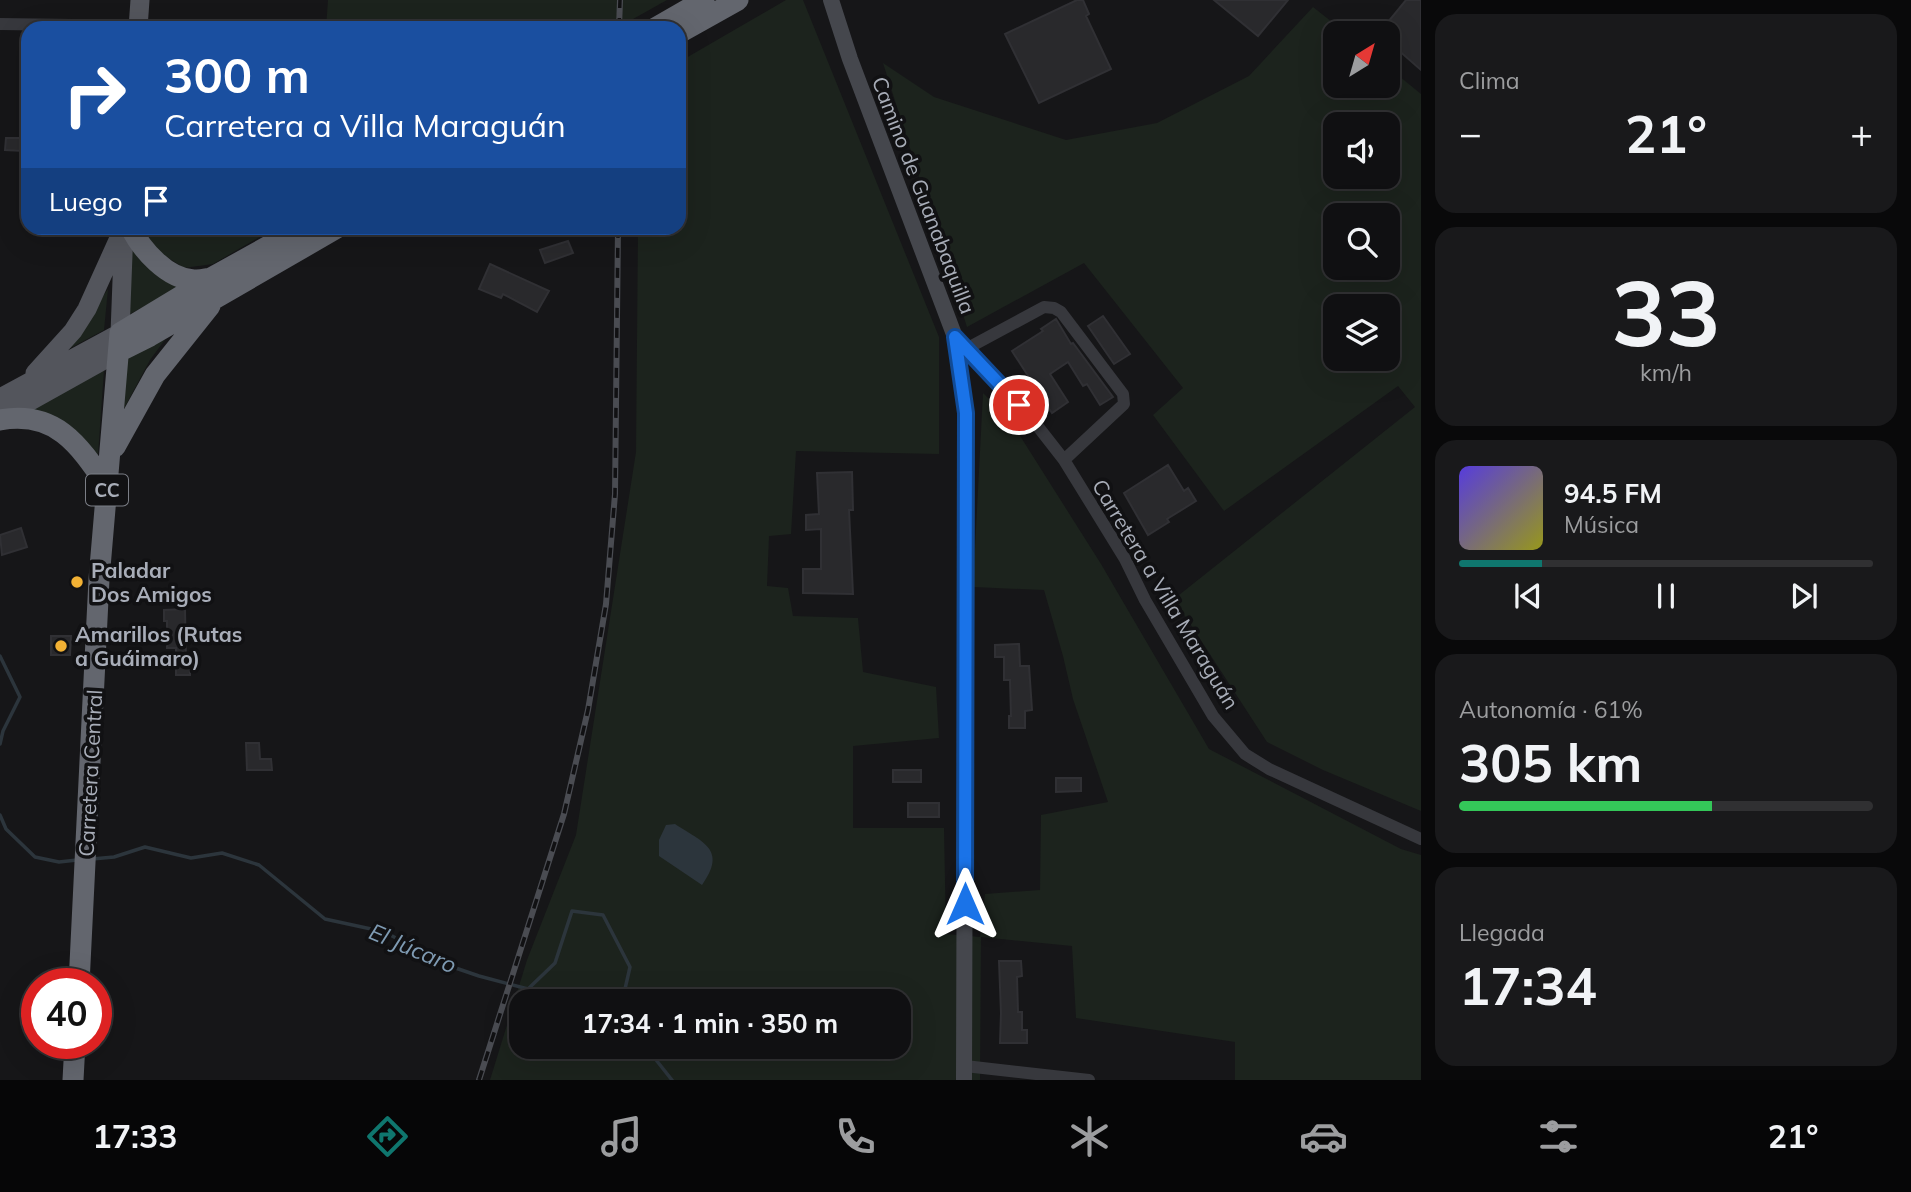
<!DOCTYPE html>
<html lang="es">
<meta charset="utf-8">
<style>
:root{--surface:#101012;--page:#19191b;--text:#f1f3f6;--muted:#9c9d9f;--line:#303032;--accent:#0f766e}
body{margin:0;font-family:Mulish,sans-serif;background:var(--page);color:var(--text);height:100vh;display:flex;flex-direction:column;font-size:26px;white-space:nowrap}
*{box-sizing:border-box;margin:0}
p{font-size:23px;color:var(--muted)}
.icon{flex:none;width:38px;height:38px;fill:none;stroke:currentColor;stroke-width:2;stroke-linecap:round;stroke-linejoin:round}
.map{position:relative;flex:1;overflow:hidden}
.sheet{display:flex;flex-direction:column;gap:14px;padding:14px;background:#09090a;width:490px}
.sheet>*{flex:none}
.top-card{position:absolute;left:21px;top:21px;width:665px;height:214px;border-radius:21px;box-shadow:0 7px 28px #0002,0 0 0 2px var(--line);background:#1a4fa0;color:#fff;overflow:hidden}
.needle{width:46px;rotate:37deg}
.buttons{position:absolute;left:1323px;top:21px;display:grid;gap:14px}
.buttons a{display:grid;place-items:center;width:77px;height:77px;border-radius:14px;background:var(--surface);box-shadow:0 7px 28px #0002,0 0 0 2px var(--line);font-size:35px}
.speed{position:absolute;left:21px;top:968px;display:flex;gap:14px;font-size:35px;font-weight:700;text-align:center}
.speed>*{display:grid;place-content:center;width:91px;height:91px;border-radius:50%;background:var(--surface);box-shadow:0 7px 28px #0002,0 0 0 2px var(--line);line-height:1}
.speed .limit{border:10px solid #d22;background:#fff;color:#111}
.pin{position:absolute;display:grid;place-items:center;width:60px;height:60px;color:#fff;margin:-30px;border:4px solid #fff;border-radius:50%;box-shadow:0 2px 7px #0007}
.me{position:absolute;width:77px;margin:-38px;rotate:0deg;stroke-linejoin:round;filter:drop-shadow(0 0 5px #0008)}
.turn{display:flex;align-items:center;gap:24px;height:147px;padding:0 28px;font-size:32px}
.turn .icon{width:91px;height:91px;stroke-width:2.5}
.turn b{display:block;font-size:49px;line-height:60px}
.then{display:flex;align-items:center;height:66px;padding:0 28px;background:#0003;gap:14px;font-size:26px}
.big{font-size:52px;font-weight:700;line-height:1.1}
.sheet .card{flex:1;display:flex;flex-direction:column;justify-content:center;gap:10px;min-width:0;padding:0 24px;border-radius:21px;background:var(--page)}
.sheet .dial{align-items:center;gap:0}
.dial b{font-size:91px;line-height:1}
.song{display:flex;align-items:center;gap:21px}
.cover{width:84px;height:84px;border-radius:10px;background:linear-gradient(135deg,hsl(250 70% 55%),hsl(60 70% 35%))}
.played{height:7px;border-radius:4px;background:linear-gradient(90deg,var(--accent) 20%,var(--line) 20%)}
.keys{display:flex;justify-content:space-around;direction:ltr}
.heat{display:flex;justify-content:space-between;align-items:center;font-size:38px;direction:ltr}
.charge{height:10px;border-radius:5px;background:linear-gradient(90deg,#34c759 61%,var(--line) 0)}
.trip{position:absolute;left:509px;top:989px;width:402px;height:70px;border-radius:21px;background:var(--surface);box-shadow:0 7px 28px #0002,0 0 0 2px var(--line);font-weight:700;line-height:70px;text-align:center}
.tab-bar{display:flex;height:112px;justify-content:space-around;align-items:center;background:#060607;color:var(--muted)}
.tab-bar .icon{width:49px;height:49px}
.tab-bar .current{color:var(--accent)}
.tab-bar b{font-size:32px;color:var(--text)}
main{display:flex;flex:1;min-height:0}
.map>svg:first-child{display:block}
.green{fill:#1c231d;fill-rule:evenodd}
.water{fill:#2c353c}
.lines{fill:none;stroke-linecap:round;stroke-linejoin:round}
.stream{stroke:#2c353c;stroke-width:3.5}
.building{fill:#29292c;stroke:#303034;stroke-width:2}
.street{stroke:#37383d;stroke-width:12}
.secondary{stroke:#45474d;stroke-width:16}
.primary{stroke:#53555c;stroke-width:19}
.highway{stroke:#63666e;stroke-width:21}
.rail-casing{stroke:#4a4c52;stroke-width:6}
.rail{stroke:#111113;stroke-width:3.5;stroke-dasharray:10;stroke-linecap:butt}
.route-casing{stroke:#114b97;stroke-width:18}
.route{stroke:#1a73e8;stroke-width:12}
.poi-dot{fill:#f2b134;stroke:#111113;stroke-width:2.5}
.labels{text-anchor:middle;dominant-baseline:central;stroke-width:7;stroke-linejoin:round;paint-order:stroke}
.shield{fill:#111113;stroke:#7b7e86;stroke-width:2}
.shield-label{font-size:19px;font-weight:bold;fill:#a8adb8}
.street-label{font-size:21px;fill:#a8adb8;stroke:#111113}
.poi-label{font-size:21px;font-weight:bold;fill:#a8adb8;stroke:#111113;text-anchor:start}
.water-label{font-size:23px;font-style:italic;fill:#7f9bb3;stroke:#111113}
</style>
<main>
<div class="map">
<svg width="1421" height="1080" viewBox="0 0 1421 1080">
<rect width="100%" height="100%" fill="#161618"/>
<!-- green -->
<path class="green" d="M328 0H667L617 28H326Z
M786 0H803L939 337V454L796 451 791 534 769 536 767 586 788 588 793 616 858 618 863 672 936 687 939 738 853 746V828H944L946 934 980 937 985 894 1040 890 1041 815 1108 802 1073 699 1063 656 1044 590 973 587 983 393 1010 420 1101 564 1209 749 1401 849 1421 855V1080H1235V1042L1076 1018 1072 946 981 937 980 1080H490L527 960 576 835 636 452 638 228H679V62ZM522 1001H900V1046H522Z
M1313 7 1346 33H1335V86H1388V67L1421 94V811L1323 770 1267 742 1174 599 1415 407 1398 386 1224 511 1153 415 1183 388 1084 263 967 327 883 63 934 97 1066 140 1157 123 1249 76ZM1335 124H1388V177H1335ZM1335 215H1388V268H1335ZM1335 306H1388V359H1335Z
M142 228H275L213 264 184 268 153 248Z
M131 243 183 286 130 314Z
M108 289 104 330 61 353 86 321Z
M172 330 150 360 121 414 126 357Z
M104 370 98 455 72 430 30 409Z"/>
<!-- water -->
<path class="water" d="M675 824C702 842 728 849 702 885L659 856V840L666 825Z"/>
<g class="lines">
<!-- stream -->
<path class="stream" d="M0 656 20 697 3 731 0 744
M0 815 6 829 35 857 59 862 77 860
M92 859 114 857 145 847 191 858 222 853 259 865 325 919 385 932 441 963 479 976 528 989 555 963 572 911 603 915 630 967 625 989 627 1001
M645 1046 672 1080"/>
</g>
<!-- building -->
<path class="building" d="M1077 0H1083L1089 14 1086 16 1111 69 1039 103 1005 34Z
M1214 0H1288L1258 36Z
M1406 0H1421V70L1388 41V33H1379Z
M6 138H25L24 151 5 150Z
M568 241 573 253 545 263 540 250Z
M490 264 549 291 537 312 503 294 501 298 479 289Z
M1103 316 1130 354 1114 364 1088 326Z
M1056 319 1071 344 1073 343 1113 397 1100 405 1087 384 1083 386 1068 362 1050 374 1068 402 1052 413 1012 351 1043 331 1041 329Z
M1168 465 1184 491 1188 488 1196 501 1167 519 1169 522 1148 535 1124 493Z
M852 472 853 510H849L853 594 803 593V569H821V529L806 530V515L819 514 817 473Z
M21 528 27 547 2 555 0 535Z
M185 609 186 662H190V675H176V648H167V621H164V610Z
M51 636H71L70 655H51Z
M1019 644 1020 666H1029L1032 710 1025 711V728H1009V716H1011L1010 680H1004V657H995V645Z
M246 743H259L260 759H271L272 770H247Z
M893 770H921V782H893Z
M1056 778H1081V791L1056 792Z
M908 803H939V817H908Z
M999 961H1021L1022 976 1017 977 1018 1012H1022V1030H1027V1043H1000L1001 1013Z"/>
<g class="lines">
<!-- street -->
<path class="street" d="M0 24 72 25 117 28
M955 337 992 379 1032 419 1064 460 1125 559 1145 600 1213 716 1245 754 1269 769 1421 839
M966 349 1044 307 1054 308 1061 312 1123 394 1124 404 1064 460
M965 1066 1089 1080"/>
<!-- secondary -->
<path class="secondary" d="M831 0 850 59 955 337 966 413 964 1080"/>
<!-- primary -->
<path class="primary" d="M138 28 140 0
M35 373 73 331 87 309 120 236
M0 398 120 333 124 228
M0 418 120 351"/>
<!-- highway -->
<path class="highway" d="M655 28 704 0
M679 33 738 0
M131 228C141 249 167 279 194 280 199 280 205 279 211 278
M120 351 150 336 337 228
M0 420C56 410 79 445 107 486
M115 447 155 375 210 306
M79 984 99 579 120 333 211 278 301 228
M73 1080 75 1043"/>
<!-- rail casing -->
<g class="rail-casing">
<path id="rail" d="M619 28 620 0
M479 1080 564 814 588 710 606 604 615 494 618 228"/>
</g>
<!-- rail -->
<use href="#rail" class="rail"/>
</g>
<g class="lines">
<!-- route casing -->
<g class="route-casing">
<path id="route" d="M965 904 966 413 955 337 1019 405"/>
</g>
<!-- route -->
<use href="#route" class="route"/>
</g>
<!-- markers -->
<g class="poi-dot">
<circle cx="77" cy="582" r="7"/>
<circle cx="61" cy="646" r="7"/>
</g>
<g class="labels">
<!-- shield labels -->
<rect class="shield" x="86" y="474.5" width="42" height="31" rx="5"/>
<g class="shield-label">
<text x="107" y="490">CC</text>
</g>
<!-- street labels -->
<g class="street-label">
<text transform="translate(924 195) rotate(69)">Camino de Guanabaquilla</text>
<text transform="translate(1166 594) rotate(59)">Carretera a Villa Maraguán</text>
<text transform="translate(90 773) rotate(-87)">Carretera Central</text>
</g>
<!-- poi labels -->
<g class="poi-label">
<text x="91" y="570">Paladar<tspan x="91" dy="24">Dos Amigos</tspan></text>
<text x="75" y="634">Amarillos (Rutas<tspan x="75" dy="24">a Guáimaro)</tspan></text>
</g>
<!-- water labels -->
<g class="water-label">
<text transform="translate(413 948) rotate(23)">El Júcaro</text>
</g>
</g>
</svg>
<div class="buttons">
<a><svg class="needle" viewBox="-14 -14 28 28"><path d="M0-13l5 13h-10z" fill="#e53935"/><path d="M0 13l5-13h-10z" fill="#9c9d9f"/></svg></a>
<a><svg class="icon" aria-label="sound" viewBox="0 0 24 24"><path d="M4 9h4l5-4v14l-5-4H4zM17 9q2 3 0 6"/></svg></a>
<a><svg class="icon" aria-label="search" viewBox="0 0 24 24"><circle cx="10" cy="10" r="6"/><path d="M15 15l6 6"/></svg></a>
<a><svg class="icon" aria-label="layers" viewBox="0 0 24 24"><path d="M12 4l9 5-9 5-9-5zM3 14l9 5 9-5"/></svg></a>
</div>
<div class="speed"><div class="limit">40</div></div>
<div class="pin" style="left:1019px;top:405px;background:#d93025"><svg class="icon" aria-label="arrive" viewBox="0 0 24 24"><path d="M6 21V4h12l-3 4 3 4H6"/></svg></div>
<svg class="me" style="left:965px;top:904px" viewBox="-20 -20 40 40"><path d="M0-17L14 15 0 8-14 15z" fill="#1a73e8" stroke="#fff" stroke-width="4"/></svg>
<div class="trip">17:34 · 1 min · 350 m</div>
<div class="top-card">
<div class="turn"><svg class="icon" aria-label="right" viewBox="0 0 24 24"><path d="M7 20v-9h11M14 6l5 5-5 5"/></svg><div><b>300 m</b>Carretera a Villa Maraguán</div></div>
<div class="then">Luego<svg class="icon" aria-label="arrive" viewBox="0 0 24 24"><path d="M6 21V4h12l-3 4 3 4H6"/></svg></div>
</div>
</div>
<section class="sheet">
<div class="card"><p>Clima</p>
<div class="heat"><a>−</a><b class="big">21°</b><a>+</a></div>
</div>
<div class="card dial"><b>33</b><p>km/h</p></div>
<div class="card">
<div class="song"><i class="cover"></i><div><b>94.5 FM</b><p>Música</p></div></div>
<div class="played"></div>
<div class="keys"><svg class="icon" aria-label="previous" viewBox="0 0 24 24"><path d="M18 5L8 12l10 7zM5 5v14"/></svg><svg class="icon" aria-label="pause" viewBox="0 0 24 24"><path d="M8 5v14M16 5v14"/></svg><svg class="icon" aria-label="next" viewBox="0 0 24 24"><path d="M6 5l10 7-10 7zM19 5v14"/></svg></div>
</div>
<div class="card"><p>Autonomía · 61%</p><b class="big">305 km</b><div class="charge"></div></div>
<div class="card"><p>Llegada</p><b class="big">17:34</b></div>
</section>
</main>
<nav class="tab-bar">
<b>17:33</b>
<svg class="icon current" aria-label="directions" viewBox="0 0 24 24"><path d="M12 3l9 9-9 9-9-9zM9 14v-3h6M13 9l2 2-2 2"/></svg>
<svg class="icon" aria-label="music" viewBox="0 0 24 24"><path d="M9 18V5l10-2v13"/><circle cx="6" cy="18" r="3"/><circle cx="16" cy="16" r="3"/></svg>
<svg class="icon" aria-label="phone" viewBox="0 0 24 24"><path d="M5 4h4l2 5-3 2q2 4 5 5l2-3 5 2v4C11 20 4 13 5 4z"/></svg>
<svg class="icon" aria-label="climate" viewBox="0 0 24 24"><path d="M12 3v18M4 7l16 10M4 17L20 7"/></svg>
<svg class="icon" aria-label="car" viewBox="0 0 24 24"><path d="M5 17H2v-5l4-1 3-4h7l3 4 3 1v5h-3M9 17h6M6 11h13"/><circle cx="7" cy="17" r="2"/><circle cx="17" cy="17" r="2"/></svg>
<svg class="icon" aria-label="filters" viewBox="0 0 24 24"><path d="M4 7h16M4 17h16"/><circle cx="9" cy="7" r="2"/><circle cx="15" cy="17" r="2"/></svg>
<b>21°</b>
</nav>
